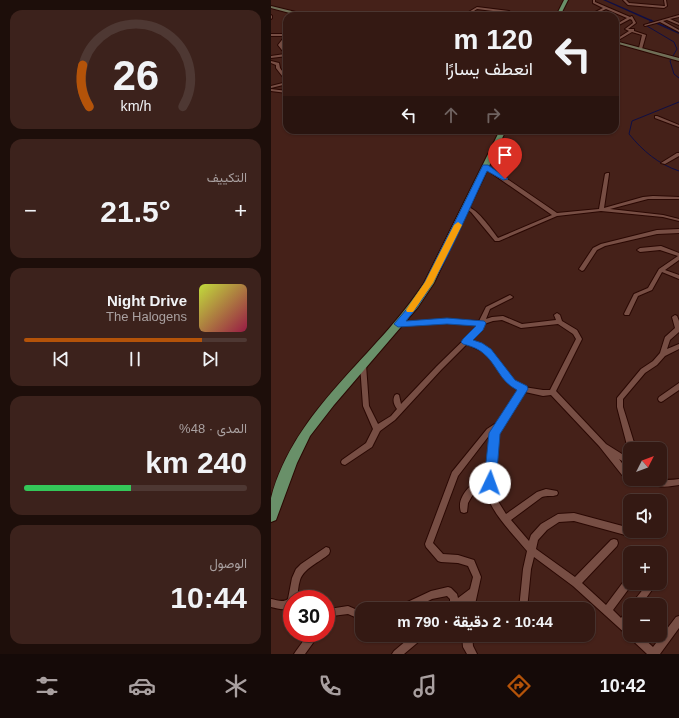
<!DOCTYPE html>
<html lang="ar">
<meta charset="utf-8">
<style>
:root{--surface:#341913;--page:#3c221c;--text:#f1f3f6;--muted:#a9a0a0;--line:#4e3833;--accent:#b45309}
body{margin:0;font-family:Arial,Vazirmatn,sans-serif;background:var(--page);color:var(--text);direction:rtl;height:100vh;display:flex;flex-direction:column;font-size:15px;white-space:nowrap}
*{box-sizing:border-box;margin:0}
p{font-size:13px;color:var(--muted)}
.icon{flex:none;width:22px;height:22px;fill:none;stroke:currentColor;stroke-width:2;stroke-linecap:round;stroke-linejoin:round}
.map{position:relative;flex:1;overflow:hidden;direction:ltr}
.panel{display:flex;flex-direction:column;gap:10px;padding:10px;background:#1d0e0a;width:271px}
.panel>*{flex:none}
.guide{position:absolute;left:12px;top:12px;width:336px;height:122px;border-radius:12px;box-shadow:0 1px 3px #0004,0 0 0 1px var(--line);direction:rtl;background:#341913;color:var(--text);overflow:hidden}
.needle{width:26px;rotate:48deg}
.fabs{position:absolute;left:352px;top:442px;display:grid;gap:8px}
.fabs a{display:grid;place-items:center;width:44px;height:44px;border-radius:8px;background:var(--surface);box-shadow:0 1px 3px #0004,0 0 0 1px var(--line);font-size:20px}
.speed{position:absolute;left:12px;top:590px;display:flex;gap:8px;font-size:20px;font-weight:700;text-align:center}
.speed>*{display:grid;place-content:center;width:52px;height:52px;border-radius:50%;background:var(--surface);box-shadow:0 1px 3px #0004,0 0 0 1px var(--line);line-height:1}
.speed .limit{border:6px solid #d22;background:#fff;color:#111}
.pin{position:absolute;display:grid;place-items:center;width:34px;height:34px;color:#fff;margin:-41px -17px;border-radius:50% 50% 50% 0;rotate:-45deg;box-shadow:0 0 4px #0007}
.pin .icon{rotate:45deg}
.me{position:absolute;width:44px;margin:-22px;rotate:3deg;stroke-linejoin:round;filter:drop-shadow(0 0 3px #0008)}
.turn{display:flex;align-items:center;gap:14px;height:84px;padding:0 20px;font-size:18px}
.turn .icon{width:52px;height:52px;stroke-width:2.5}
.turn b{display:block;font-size:28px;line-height:34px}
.lanes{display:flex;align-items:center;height:38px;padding:0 20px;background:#0003;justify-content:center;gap:20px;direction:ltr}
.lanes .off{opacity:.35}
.big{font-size:30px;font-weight:800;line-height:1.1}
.panel .tile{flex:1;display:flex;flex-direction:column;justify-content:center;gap:6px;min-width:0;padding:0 14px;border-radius:12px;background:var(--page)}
.panel .dial{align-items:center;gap:0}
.dial svg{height:104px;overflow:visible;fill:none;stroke:var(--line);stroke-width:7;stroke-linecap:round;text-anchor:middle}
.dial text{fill:var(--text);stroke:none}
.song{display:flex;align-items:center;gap:12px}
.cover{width:48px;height:48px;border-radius:6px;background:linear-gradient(135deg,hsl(70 70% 55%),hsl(340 70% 35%))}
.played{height:4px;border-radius:2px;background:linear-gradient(90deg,var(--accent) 80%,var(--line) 80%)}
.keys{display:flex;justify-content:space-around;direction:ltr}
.heat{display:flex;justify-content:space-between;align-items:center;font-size:22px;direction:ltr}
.charge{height:6px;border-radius:3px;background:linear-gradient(90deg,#34c759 48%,var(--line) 0)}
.trip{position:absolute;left:84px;top:602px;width:240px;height:40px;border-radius:12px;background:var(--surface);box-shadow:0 1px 3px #0004,0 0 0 1px var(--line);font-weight:800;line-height:40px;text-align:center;direction:rtl}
.menu{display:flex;height:64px;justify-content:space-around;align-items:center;background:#150a08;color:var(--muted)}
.menu .icon{width:28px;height:28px}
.menu .current{color:var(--accent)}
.menu b{font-size:18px;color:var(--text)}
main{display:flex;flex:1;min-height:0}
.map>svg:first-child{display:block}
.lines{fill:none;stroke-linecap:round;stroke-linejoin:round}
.stream{stroke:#0f0f45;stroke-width:1}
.canal{fill:#0f0f45;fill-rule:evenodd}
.street-casing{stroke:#2a0803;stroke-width:2}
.secondary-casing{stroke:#2a0803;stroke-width:2}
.primary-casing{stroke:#2a0803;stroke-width:2}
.street{fill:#774e44;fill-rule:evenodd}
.secondary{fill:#706f57;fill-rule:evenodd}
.primary{fill:#699069;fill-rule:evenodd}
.route{fill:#1a73e8;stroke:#114b97}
.slow{fill:#f59e0b}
</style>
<main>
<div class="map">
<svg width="408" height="654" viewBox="0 0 408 654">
<rect width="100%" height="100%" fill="#452119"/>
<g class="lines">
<!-- stream -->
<path class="stream" d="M380 20 376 26 403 42 406 49 399 61 403 74 408 78
M408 102 361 121 358 134C372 151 387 164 408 171"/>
<!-- canal -->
<path class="canal" d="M332 0H335L408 32V34Z"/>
<!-- street casing -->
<g class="street-casing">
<path id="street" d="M322 0H324V2L359 17 361 16 365 23 357 29H363V31L375 35 371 49 368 48 371 35 361 32 344 42V40L358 31 354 29 362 23 361 20 359 19 344 27V25L356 18 335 9 320 16H317L332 8 322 3Z
M352 0H355L358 3 393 6H394L393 0H395L396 6 393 8 357 5Z
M206 7 238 11 239 12 238 13 206 9 200 13 217 16H211L196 13Z
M0 15 1 16V18L0 19Z
M408 15V17L399 19 408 23V25L396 20 392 21 408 30V32L389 22 374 26 373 25Z
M0 34H16V38L11 45 16 52V56L0 58V56L14 54 7 45 14 36H0Z
M0 61 8 63 9 68 16 78V81H15L5 68V65L0 63Z
M16 82V84L0 88V86Z
M0 89 16 91V93L0 91Z
M384 116H386L408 125V127L384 118Z
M406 153H408V156L394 164 390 163Z
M213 166H217L286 213 328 209 334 174 336 173H338V174L333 208 372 197 382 196 408 197V199H377L339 209 392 215 408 219V221L392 217 330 211 286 216 228 241H224L200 212 193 208V206C205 206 220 229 227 238L281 215 213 168Z
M408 229V233L386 234 334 246 326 250 313 270 311 271 308 269 322 248 330 244 386 230Z
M390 246 408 253V260L394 270 408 275V279L391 272 381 290 367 296 358 315H354L353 314 363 294 377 288 388 269 407 256 389 250 369 252 366 250 369 248Z
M239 295 242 297 241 298 219 309 215 319 221 317 232 316 251 324 285 320 283 315 286 313 289 315 291 321 306 330 311 339 285 391 335 444 359 459V466L348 459 358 473 357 475 354 476 351 475 328 446 280 395 272 396 254 392 227 434 223 473V492L225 498 235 514 266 492 275 489 286 491 287 493 286 495C281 497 276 495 271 497L240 520 258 541 260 535 270 524 287 514 303 513 359 528V531H369L368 534 358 536 303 521 288 522 276 530 267 540 265 549 304 577 340 540 343 539 346 540 347 543 346 546 311 583 335 605 356 577 359 576V583H362L342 610 350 618 356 610 359 609V620L357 624 359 626V635H369L382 647 405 617 408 616V628L389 654H376L359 638 358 636 356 635 302 586 263 557 260 569 256 609H248L252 569 256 551C243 535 221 514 216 494 215 490 215 485 215 481L201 496 197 503 196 512 193 513 190 512C184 495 205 481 215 471L220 433 187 476 162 543 172 554 187 555 203 560 210 577 203 609H195L196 602 187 609H176L177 606 179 604V599L176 596 161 599 141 609H127L128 606 160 591 177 587 180 588 186 594 187 598 199 589 202 577 197 566 187 563 170 562 167 561 155 547 154 544 181 472 216 429 228 421 248 390 239 385 215 353 196 344 170 370 124 420 109 431 101 447 74 465 71 464 70 462 71 460 95 443 102 429 92 406 89 365 90 363H94L95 365 98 406 107 424 120 416 126 409C123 405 121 400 124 395L126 394 128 395 130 404 166 366 206 327 207 325 176 323 127 326 124 324 125 323 176 319 208 321 215 307ZM231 320 250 328 287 324 302 334 305 339 279 390H272L253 387 243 381 219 349 200 340 211 330 213 324 222 321Z
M404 315 406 316 408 321V332L399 340 396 349 408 344V349L394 356 386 365 374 373 352 399V407L365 449H359V451L357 449 346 407V398L370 369 382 361 389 353 394 337 404 328 401 317Z
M408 383V390L392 401 390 402 388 401 387 399 388 397Z
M375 479C387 479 397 481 408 479V485C397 487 382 489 375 479Z
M55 547 58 548 59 551 58 554C49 562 33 568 29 580 27 586 27 593 26 599H21V607C14 611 8 609 0 607V599C6 600 12 603 17 599L21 578 25 569 30 564Z
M391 568 394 569 395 572 392 577 389 578V569Z
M377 583H386L370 605H361L362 602Z
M77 606 91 612V620L77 614 61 616 58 615 57 612 58 609Z
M38 633H49L47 636 34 654H23L25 651Z
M142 635H154L152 638 133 654H121L123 651Z
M191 635H201L202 646 206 654H196L192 647Z"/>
</g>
<!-- secondary casing -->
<g class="secondary-casing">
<path id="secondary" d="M0 6 37 15V16H30L0 8Z
M344 41 408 58V61L344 43Z"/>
</g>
<!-- primary casing -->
<g class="primary-casing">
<path id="primary" d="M293 0H297L289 16H285Z
M229 130H235L163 283 147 307 63 405 39 436 26 463 5 520 0 522C0 515 0 505 0 498 24 408 105 357 153 283Z"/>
</g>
<!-- street -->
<use href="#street" class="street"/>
<!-- secondary -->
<use href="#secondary" class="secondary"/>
<!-- primary -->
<use href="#primary" class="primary"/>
</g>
<!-- route -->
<path class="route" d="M212 165H217L237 179 232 180 216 171C192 221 171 278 135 321L176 318 213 321 215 323 212 330 202 340 211 343 220 349 244 380 256 386 257 389 229 434 225 483 223 486 219 488 215 486 213 483 218 433 246 390C228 381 226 364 212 353 206 348 199 346 192 344L190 342 192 339 205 326 176 324 127 327 123 324 141 303 154 282Z"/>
<!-- slow -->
<path class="slow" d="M187 222 191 225 162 283 142 312H136L135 310 154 282 183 225Z"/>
</svg>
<div class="fabs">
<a><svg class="needle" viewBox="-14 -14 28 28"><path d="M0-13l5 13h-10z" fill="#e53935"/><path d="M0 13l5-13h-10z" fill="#a9a0a0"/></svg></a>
<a><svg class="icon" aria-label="sound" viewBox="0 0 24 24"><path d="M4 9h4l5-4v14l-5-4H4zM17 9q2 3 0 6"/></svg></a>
<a>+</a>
<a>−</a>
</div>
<div class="speed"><div class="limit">30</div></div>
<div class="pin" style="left:234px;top:179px;background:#d93025"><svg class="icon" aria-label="arrive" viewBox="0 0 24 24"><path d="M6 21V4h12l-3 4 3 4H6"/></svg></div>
<svg class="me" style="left:219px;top:483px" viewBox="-20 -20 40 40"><circle r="19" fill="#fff"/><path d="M0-13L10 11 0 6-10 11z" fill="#1a73e8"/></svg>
<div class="trip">10:44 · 2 دقيقة · 790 m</div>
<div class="guide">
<div class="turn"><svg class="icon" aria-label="left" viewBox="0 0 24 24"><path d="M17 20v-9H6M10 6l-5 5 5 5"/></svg><div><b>120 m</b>انعطف يسارًا</div></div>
<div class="lanes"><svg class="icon" aria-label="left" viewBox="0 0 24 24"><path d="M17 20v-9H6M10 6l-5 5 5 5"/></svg><svg class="icon off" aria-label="ahead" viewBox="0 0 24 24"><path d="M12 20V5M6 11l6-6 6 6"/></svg><svg class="icon off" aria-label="right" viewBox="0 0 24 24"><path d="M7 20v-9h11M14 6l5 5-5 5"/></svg></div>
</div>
</div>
<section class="panel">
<div class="tile dial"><svg viewBox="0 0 100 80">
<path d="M14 69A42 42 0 1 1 86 69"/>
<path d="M14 69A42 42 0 0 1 9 37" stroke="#b45309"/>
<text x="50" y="56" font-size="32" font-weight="700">26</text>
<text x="50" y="72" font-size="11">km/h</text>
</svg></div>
<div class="tile"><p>التكييف</p>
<div class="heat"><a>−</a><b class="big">21.5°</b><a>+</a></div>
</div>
<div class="tile">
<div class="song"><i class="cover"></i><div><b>Night Drive</b><p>The Halogens</p></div></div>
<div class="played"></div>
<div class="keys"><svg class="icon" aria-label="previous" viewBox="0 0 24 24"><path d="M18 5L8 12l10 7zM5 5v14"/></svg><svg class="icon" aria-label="pause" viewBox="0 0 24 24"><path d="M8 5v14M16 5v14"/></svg><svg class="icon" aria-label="next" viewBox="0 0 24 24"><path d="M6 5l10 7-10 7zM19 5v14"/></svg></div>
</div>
<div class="tile"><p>المدى · 48%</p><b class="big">240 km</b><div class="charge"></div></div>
<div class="tile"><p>الوصول</p><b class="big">10:44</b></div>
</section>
</main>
<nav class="menu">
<b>10:42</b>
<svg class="icon current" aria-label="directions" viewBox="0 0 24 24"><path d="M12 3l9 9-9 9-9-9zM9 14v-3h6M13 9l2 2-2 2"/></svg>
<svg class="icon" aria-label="music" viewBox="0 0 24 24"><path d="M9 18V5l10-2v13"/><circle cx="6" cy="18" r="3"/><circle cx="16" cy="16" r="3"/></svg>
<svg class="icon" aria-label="phone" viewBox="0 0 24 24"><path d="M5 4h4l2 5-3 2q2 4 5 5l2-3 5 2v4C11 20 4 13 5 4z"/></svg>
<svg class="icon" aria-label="climate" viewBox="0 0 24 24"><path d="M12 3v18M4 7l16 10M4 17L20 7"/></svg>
<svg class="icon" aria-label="car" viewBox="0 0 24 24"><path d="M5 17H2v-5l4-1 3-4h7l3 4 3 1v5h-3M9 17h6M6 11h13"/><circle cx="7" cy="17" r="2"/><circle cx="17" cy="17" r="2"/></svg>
<svg class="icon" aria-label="filters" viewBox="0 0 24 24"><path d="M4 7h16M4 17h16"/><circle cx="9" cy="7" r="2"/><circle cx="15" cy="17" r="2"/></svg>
</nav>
